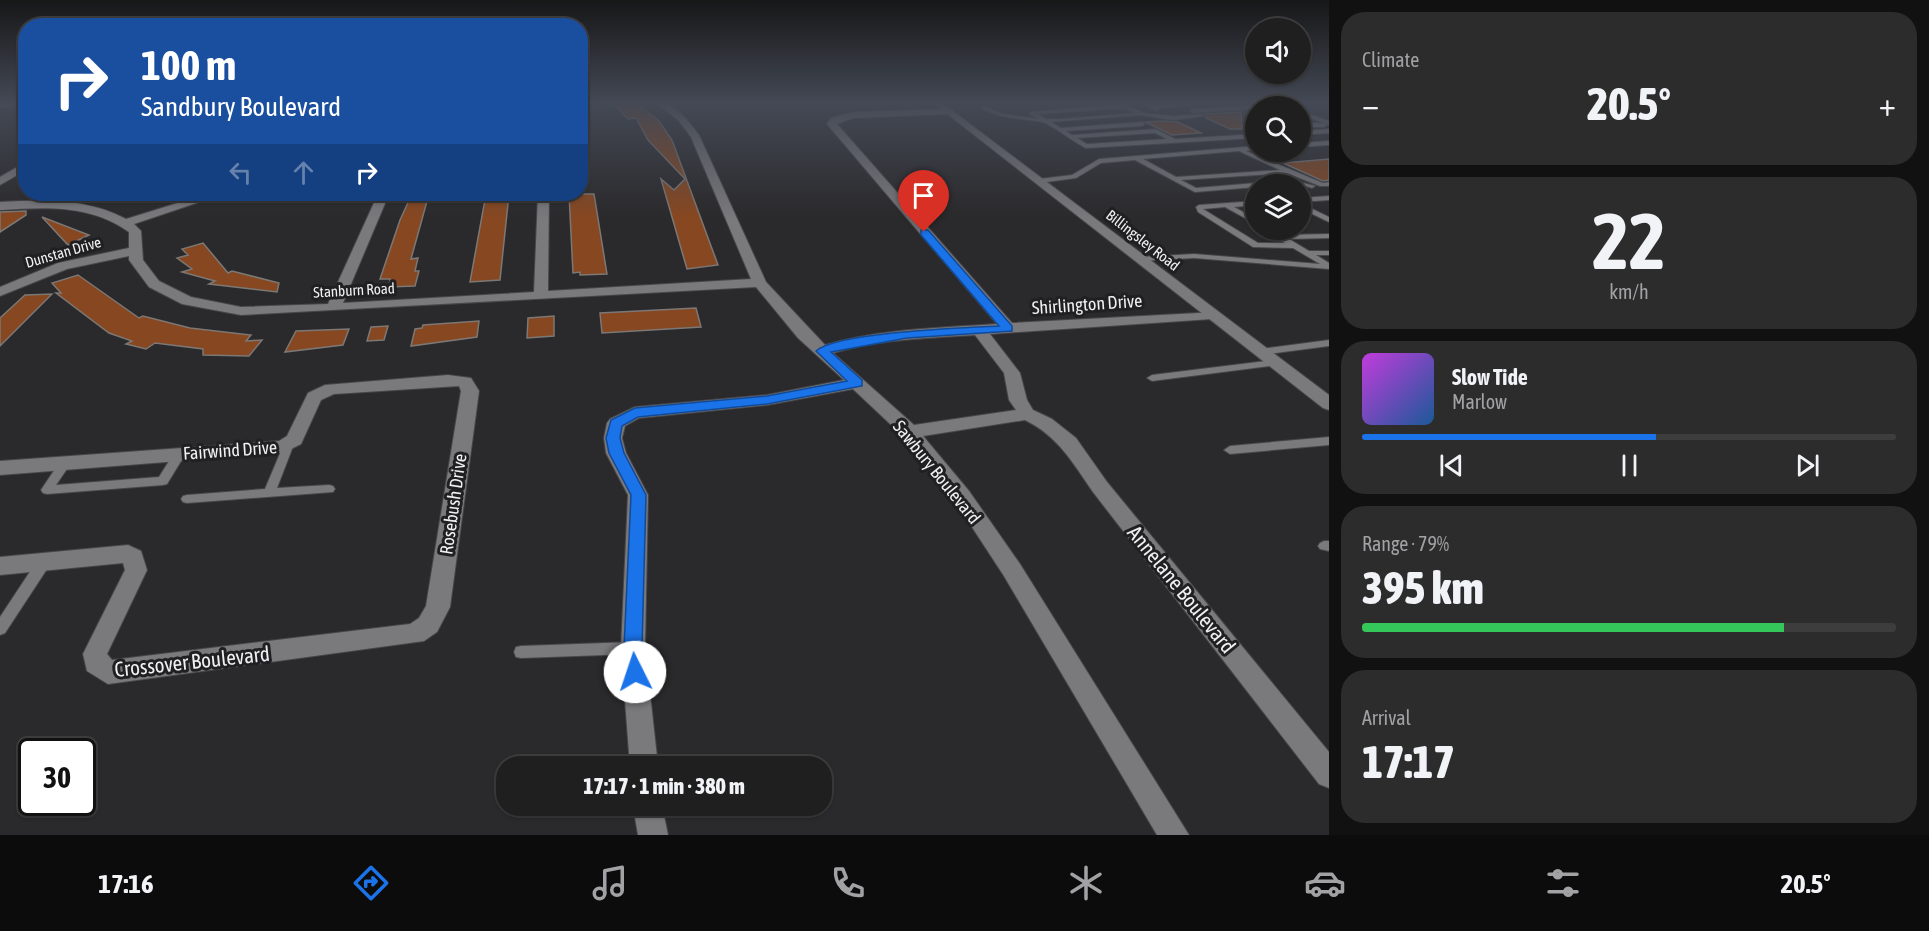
<!DOCTYPE html>
<meta charset="utf-8">
<style>
:root{--surface:#201f20;--page:#2d2c2d;--text:#f1f3f6;--muted:#a2a2a5;--line:#3d3d3e;--accent:#1a73e8}
body{margin:0;font-family:"Asap Condensed",sans-serif;background:var(--page);color:var(--text);height:100vh;display:flex;flex-direction:column;font-size:22px;white-space:nowrap}
*{box-sizing:border-box;margin:0}
p{font-size:20px;color:var(--muted)}
.icon{flex:none;width:33px;height:33px;fill:none;stroke:currentColor;stroke-width:2;stroke-linecap:round;stroke-linejoin:round}
.map{position:relative;flex:1;overflow:hidden}
.drawer{display:flex;flex-direction:column;gap:12px;padding:12px;background:#121112;width:600px}
.drawer>*{flex:none}
.hud{position:absolute;left:18px;top:18px;width:570px;height:183px;border-radius:24px;box-shadow:0 2px 4px #0004,0 0 0 2px var(--line);background:#1a4fa0;color:#fff;overflow:hidden}
.tools{position:absolute;left:1245px;top:18px;display:grid;gap:12px}
.tools a{display:grid;place-items:center;width:66px;height:66px;border-radius:50%;background:var(--surface);box-shadow:0 2px 4px #0004,0 0 0 2px var(--line);font-size:30px}
.speed{position:absolute;left:18px;top:738px;display:flex;gap:12px;font-size:30px;font-weight:700;text-align:center}
.speed>*{display:grid;place-content:center;width:78px;height:78px;border-radius:50%;background:var(--surface);box-shadow:0 2px 4px #0004,0 0 0 2px var(--line);line-height:1}
.speed .limit{border:3px solid #111;border-radius:9px;background:#fff;color:#111}
.pin{position:absolute;display:grid;place-items:center;width:51px;height:51px;color:#fff;margin:-62px -26px;border-radius:50% 50% 50% 0;rotate:-45deg;box-shadow:0 0 6px #0007}
.pin .icon{rotate:45deg}
.me{position:absolute;width:66px;margin:-33px;rotate:356deg;stroke-linejoin:round;filter:drop-shadow(0 0 4px #0008)}
.turn{display:flex;align-items:center;gap:21px;height:126px;padding:0 24px;font-size:27px}
.turn .icon{width:78px;height:78px;stroke-width:2.5}
.turn b{display:block;font-size:42px;line-height:51px}
.lanes{display:flex;align-items:center;height:57px;padding:0 24px;background:#0003;justify-content:center;gap:30px;direction:ltr}
.lanes .off{opacity:.35}
.big{font-size:45px;font-weight:800;line-height:1.1}
.drawer .card{flex:1;display:flex;flex-direction:column;justify-content:center;gap:9px;min-width:0;padding:0 21px;border-radius:24px;background:var(--page)}
.drawer .dial{align-items:center;gap:0}
.dial b{font-size:78px;line-height:1}
.song{display:flex;align-items:center;gap:18px}
.cover{width:72px;height:72px;border-radius:9px;background:linear-gradient(135deg,hsl(290 70% 55%),hsl(210 70% 35%))}
.played{height:6px;border-radius:3px;background:linear-gradient(90deg,var(--accent) 55%,var(--line) 55%)}
.keys{display:flex;justify-content:space-around;direction:ltr}
.heat{display:flex;justify-content:space-between;align-items:center;font-size:33px;direction:ltr}
.charge{height:9px;border-radius:4px;background:linear-gradient(90deg,#34c759 79%,var(--line) 0)}
.trip{position:absolute;left:496px;top:756px;width:336px;height:60px;border-radius:24px;background:var(--surface);box-shadow:0 2px 4px #0004,0 0 0 2px var(--line);font-weight:800;line-height:60px;text-align:center}
.menu{display:flex;height:96px;justify-content:space-around;align-items:center;background:#0d0c0d;color:var(--muted)}
.menu .icon{width:42px;height:42px}
.menu .selected{color:var(--accent)}
.menu b{font-size:27px;color:var(--text)}
main{display:flex;flex:1;min-height:0}
.map>svg:first-child{display:block}
.building{fill:#874720;stroke:#7c7876;stroke-width:1.5}
.lines{fill:none;stroke-linecap:round;stroke-linejoin:round}
.lane-casing{stroke:#484649;stroke-width:2}
.street-casing{stroke:#484649;stroke-width:2}
.secondary-casing{stroke:#484649;stroke-width:2}
.lane{fill:#7a797c;fill-rule:evenodd}
.street{fill:#7a797c;fill-rule:evenodd}
.secondary{fill:#7a797c;fill-rule:evenodd}
.route{fill:#1a73e8;stroke:#114b97;stroke-width:1.5}
.labels{text-anchor:middle;dominant-baseline:central;stroke-width:6;stroke-linejoin:round;paint-order:stroke}
.far-street-label{font-size:15px;fill:#f0eff1;stroke:#201f22}
.street-label{font-size:18px;fill:#f0eff1;stroke:#201f22}
.near-street-label{font-size:21px;fill:#f0eff1;stroke:#201f22}
</style>
<main>
<div class="map">
<svg width="1329" height="835" viewBox="0 0 1329 835">
<rect width="100%" height="100%" fill="#2a292b"/>
<!-- building -->
<path class="building" d="M612 102H635L659 121 672 140 718 265 687 269 661 179 674 190 685 179 648 140 636 118 628 119Z
M1241 112 1242 129H1230L1206 118V114Z
M1162 121 1178 122 1201 133 1172 135 1145 122Z
M1329 159V180L1323 181 1283 163Z
M412 194H429L411 259 418 258 415 271H419L415 286 389 287 390 279H380L400 220Z
M486 194H509L500 280 470 282Z
M569 194H594L607 274 580 275V272L573 273Z
M26 211V215L0 232V212Z
M42 217 89 235 68 245Z
M203 243 228 273 232 271 279 283 277 292 209 284 215 281 182 272 192 269 177 258 188 255 182 249Z
M78 275 139 318 143 316 190 328 251 335 246 341 262 340 249 356 203 355V349L155 343 146 349 126 344 132 341 109 333 56 293H61L52 283Z
M52 294 0 346V318L25 295Z
M696 308 701 327 602 333 600 313Z
M554 316V336L527 338 528 318Z
M479 321 477 337 411 346 415 329 422 328 423 325Z
M388 326 384 340 367 341 371 327Z
M349 329 343 345 285 352 296 331Z"/>
<g class="lines">
<!-- lane casing -->
<g class="lane-casing">
<path id="lane" d="M1137 102H1144L1153 105 1217 102 1159 108 1157 111Z
M1125 104 1143 113 1173 116 1202 114 1205 116 1173 120 1140 115 1051 122 1061 128 1142 122 1145 124 1142 126 1066 131 1072 135 1156 129 1175 139 1256 134V138L1086 148C1073 142 1053 125 1042 122 1021 118 1000 119 981 108L984 106 1003 114 1038 119 1030 114V112ZM1124 108 1135 113 1060 119H1046L1038 114ZM1155 133 1167 139 1087 144 1077 138Z
M1273 104 1282 106H1271Z
M1256 105 1258 106H1256V109L1193 113 1190 111 1193 109Z
M1300 111 1329 121V125L1300 114Z
M1300 123H1324L1327 125 1324 127H1300Z
M1329 129V133L1300 135V131Z
M1329 141V145L1300 147V143Z
M1256 146V150L1246 151 1323 183 1329 182V186H1320L1287 173 1181 180 1196 188 1256 183 1259 184H1256V187L1195 192 1135 160 1101 163 1076 178 1039 183 1036 181 1039 179 1072 175 1099 159ZM1239 151 1280 170 1176 177 1143 159Z
M1292 180 1315 186 1312 188 1300 184H1259L1262 182Z
M1329 196V200L1300 202V198Z
M1256 201V205L1234 207 1256 219V224L1225 207 1203 209 1258 243H1285L1265 230H1272L1281 235 1329 234V238L1289 239 1309 251H1329V255H1316L1329 263V269L1194 258 1140 261 1136 259 1140 257 1194 254 1320 264 1293 248 1253 247 1198 212 1196 207 1199 205Z
M1300 203 1329 217V222L1300 208Z
M1329 340V346L1260 355 1255 352 1260 349Z
M1275 360 1280 363 1278 365 1152 381 1147 378 1152 375Z
M1329 437V445L1230 454 1224 450 1230 446Z
M289 440 294 444 277 488 329 485 333 486 335 489 333 492 187 503 183 502 181 499 183 496 187 495 265 489 284 444Z
M180 449 186 453 167 484 163 485 47 494 43 493 41 490 61 460H69L71 463 56 485 159 477 176 450Z
M1324 541H1329V551L1320 549 1318 546 1320 543Z
M44 557 49 558 50 562 49 566 5 633 0 635V617L39 558Z
M633 642 638 643 640 648 638 653 633 654 521 658 516 657 514 652 516 647 521 646Z"/>
</g>
<!-- street casing -->
<g class="street-casing">
<path id="street" d="M0 102H26V106L0 107Z
M655 102C674 102 688 120 699 135L766 282 825 345C880 329 939 328 997 324L827 124 831 118 853 112 952 109 954 111 949 114 853 118 837 124 1012 323 1217 312 1219 315 1217 318 1212 319 990 334 1020 373 1027 400 1033 410 1052 419 1076 438 1107 482 1329 752V788L1319 784 1093 492C1073 463 1058 436 1025 420L923 436 969 491 1020 564 1189 835H1157L1004 576 955 501 903 436 853 389 767 405 639 418 625 426 622 438 626 453 648 495 645 648 658 766H630L621 648 628 495 606 453 604 438 607 423 610 419 635 407 767 395 844 380 798 338 756 287 241 315 182 304 149 287 129 260V256L67 269 0 296V287L58 263 129 248V232C90 204 45 207 0 210V202C43 200 87 198 126 219L207 194H223L134 224 141 231 143 260 159 281 191 297 241 307 328 304 378 194H389L343 303 534 292 538 194H549L548 291 751 279 691 137 679 121ZM975 335 1004 373 1009 400 1016 410 914 425 833 353C879 339 928 338 975 335Z
M448 375 471 378 479 391 450 607 437 632 424 641 108 684 87 671 83 654 125 570 123 563 0 575V557L128 545 141 551 147 570 107 654 112 660 410 624 419 618 426 606 461 391 459 386 334 394 321 400 301 444 283 453 0 475V461L279 441 287 436 308 393 325 385Z
M633 806H662L668 835H638Z"/>
</g>
<!-- secondary casing -->
<g class="secondary-casing">
<path id="secondary" d="M932 102H941L1329 395V410L1323 408Z
M26 162V170L0 185V177Z"/>
</g>
<!-- lane -->
<use href="#lane" class="lane"/>
<!-- street -->
<use href="#street" class="street"/>
<!-- secondary -->
<use href="#secondary" class="secondary"/>
</g>
<!-- sky -->
<linearGradient id="sky" x2="0" y2="1"><stop stop-color="#171718"/><stop offset="0.47" stop-color="#444955"/><stop offset="1" stop-color="#444955" stop-opacity="0"/></linearGradient>
<rect width="1329" height="219" fill="url(#sky)"/>
<!-- route -->
<path class="route" d="M921 230H928L1012 326V331L907 338 831 352 862 380V386L767 404 638 417 622 426 620 438 624 453 646 495 642 648 645 672 642 678 635 680 628 678 624 648 631 495 609 453 606 438 611 420 635 408 767 396 847 381 816 351C837 332 966 328 999 326L921 235Z"/>
<g class="labels">
<!-- far-street labels -->
<g class="far-street-label">
<text transform="translate(1143 240) rotate(38)">Billingsley Road</text>
<text transform="translate(63 252) rotate(-16)">Dunstan Drive</text>
<text transform="translate(354 290) rotate(-3)">Stanburn Road</text>
</g>
<!-- street labels -->
<g class="street-label">
<text transform="translate(1087 304) rotate(-4)">Shirlington Drive</text>
<text transform="translate(230 450) rotate(-4)">Fairwind Drive</text>
<text transform="translate(937 472) rotate(51)">Sawbury Boulevard</text>
<text transform="translate(453 504) rotate(-82)">Rosebush Drive</text>
</g>
<!-- near-street labels -->
<g class="near-street-label">
<text transform="translate(1182 589) rotate(51)">Annelane Boulevard</text>
<text transform="translate(192 661) rotate(-6)">Crossover Boulevard</text>
</g>
</g>
</svg>
<div class="tools">
<a><svg class="icon" aria-label="sound" viewBox="0 0 24 24"><path d="M4 9h4l5-4v14l-5-4H4zM17 9q2 3 0 6"/></svg></a>
<a><svg class="icon" aria-label="search" viewBox="0 0 24 24"><circle cx="10" cy="10" r="6"/><path d="M15 15l6 6"/></svg></a>
<a><svg class="icon" aria-label="layers" viewBox="0 0 24 24"><path d="M12 4l9 5-9 5-9-5zM3 14l9 5 9-5"/></svg></a>
</div>
<div class="speed"><div class="limit">30</div></div>
<div class="pin" style="left:924px;top:232px;background:#d93025"><svg class="icon" aria-label="arrive" viewBox="0 0 24 24"><path d="M6 21V4h12l-3 4 3 4H6"/></svg></div>
<svg class="me" style="left:635px;top:672px" viewBox="-20 -20 40 40"><circle r="19" fill="#fff"/><path d="M0-13L10 11 0 6-10 11z" fill="#1a73e8"/></svg>
<div class="trip">17:17 · 1 min · 380 m</div>
<div class="hud">
<div class="turn"><svg class="icon" aria-label="right" viewBox="0 0 24 24"><path d="M7 20v-9h11M14 6l5 5-5 5"/></svg><div><b>100 m</b>Sandbury Boulevard</div></div>
<div class="lanes"><svg class="icon off" aria-label="left" viewBox="0 0 24 24"><path d="M17 20v-9H6M10 6l-5 5 5 5"/></svg><svg class="icon off" aria-label="ahead" viewBox="0 0 24 24"><path d="M12 20V5M6 11l6-6 6 6"/></svg><svg class="icon" aria-label="right" viewBox="0 0 24 24"><path d="M7 20v-9h11M14 6l5 5-5 5"/></svg></div>
</div>
</div>
<section class="drawer">
<div class="card"><p>Climate</p>
<div class="heat"><a>−</a><b class="big">20.5°</b><a>+</a></div>
</div>
<div class="card dial"><b>22</b><p>km/h</p></div>
<div class="card">
<div class="song"><i class="cover"></i><div><b>Slow Tide</b><p>Marlow</p></div></div>
<div class="played"></div>
<div class="keys"><svg class="icon" aria-label="previous" viewBox="0 0 24 24"><path d="M18 5L8 12l10 7zM5 5v14"/></svg><svg class="icon" aria-label="pause" viewBox="0 0 24 24"><path d="M8 5v14M16 5v14"/></svg><svg class="icon" aria-label="next" viewBox="0 0 24 24"><path d="M6 5l10 7-10 7zM19 5v14"/></svg></div>
</div>
<div class="card"><p>Range · 79%</p><b class="big">395 km</b><div class="charge"></div></div>
<div class="card"><p>Arrival</p><b class="big">17:17</b></div>
</section>
</main>
<nav class="menu">
<b>17:16</b>
<svg class="icon selected" aria-label="directions" viewBox="0 0 24 24"><path d="M12 3l9 9-9 9-9-9zM9 14v-3h6M13 9l2 2-2 2"/></svg>
<svg class="icon" aria-label="music" viewBox="0 0 24 24"><path d="M9 18V5l10-2v13"/><circle cx="6" cy="18" r="3"/><circle cx="16" cy="16" r="3"/></svg>
<svg class="icon" aria-label="phone" viewBox="0 0 24 24"><path d="M5 4h4l2 5-3 2q2 4 5 5l2-3 5 2v4C11 20 4 13 5 4z"/></svg>
<svg class="icon" aria-label="climate" viewBox="0 0 24 24"><path d="M12 3v18M4 7l16 10M4 17L20 7"/></svg>
<svg class="icon" aria-label="car" viewBox="0 0 24 24"><path d="M5 17H2v-5l4-1 3-4h7l3 4 3 1v5h-3M9 17h6M6 11h13"/><circle cx="7" cy="17" r="2"/><circle cx="17" cy="17" r="2"/></svg>
<svg class="icon" aria-label="filters" viewBox="0 0 24 24"><path d="M4 7h16M4 17h16"/><circle cx="9" cy="7" r="2"/><circle cx="15" cy="17" r="2"/></svg>
<b>20.5°</b>
</nav>
